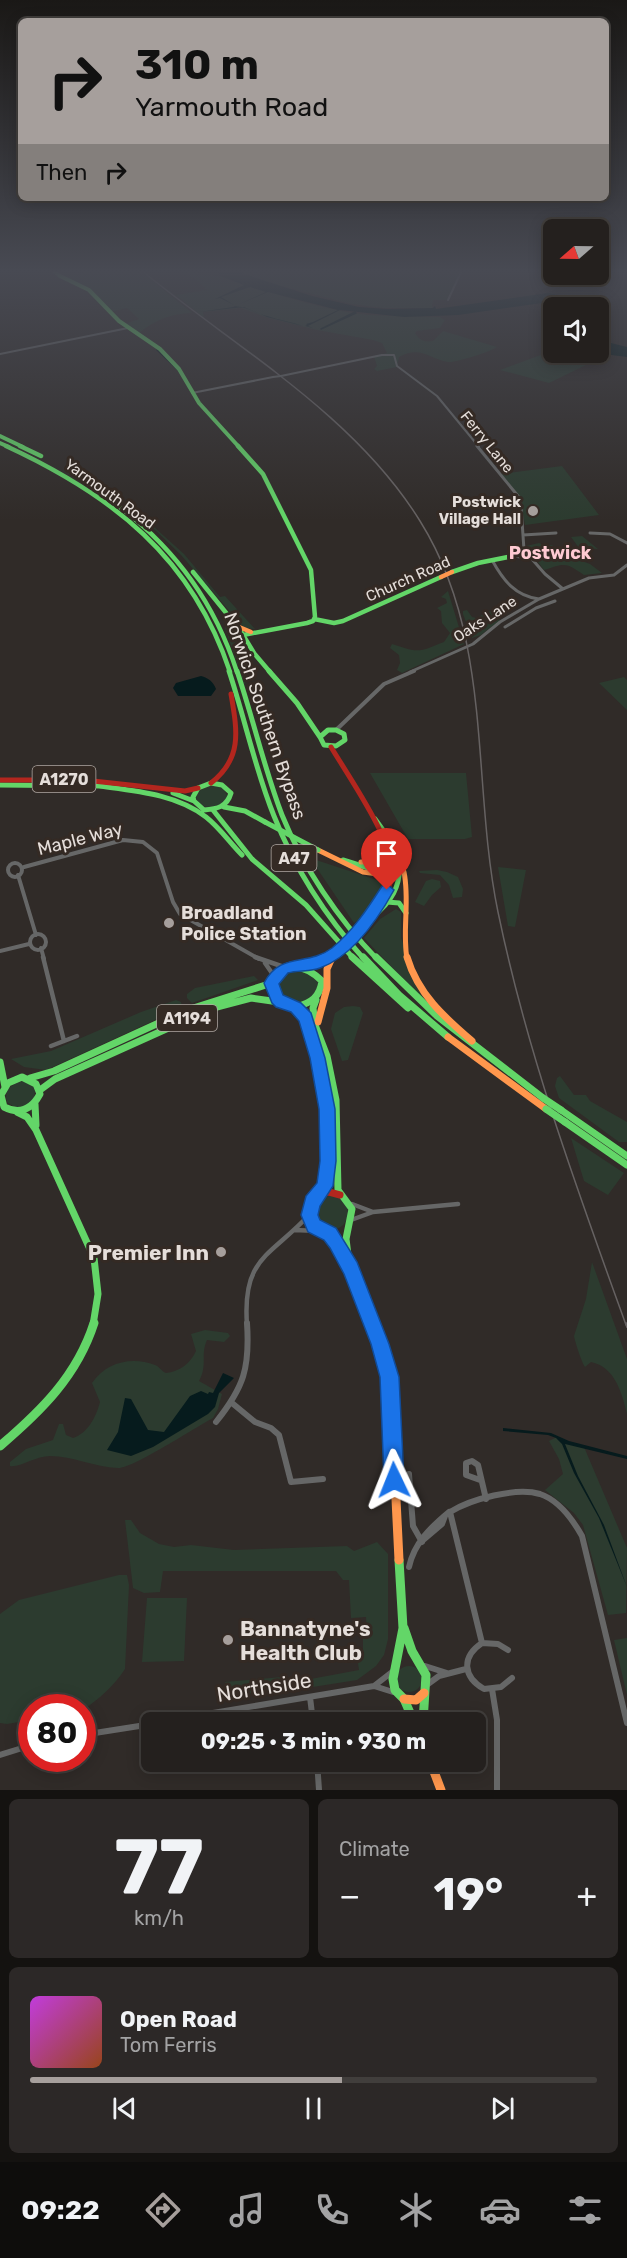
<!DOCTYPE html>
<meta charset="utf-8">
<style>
:root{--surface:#24201e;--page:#2c2827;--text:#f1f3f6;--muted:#a3a3a4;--line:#413e3c;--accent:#a69f9c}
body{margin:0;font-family:Rubik,sans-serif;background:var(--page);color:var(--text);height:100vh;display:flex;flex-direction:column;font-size:22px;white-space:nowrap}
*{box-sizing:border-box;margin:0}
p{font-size:20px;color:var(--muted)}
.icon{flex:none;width:33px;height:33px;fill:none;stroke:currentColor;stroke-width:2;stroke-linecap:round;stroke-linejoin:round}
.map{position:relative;height:1790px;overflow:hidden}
.panel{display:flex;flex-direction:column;gap:9px;padding:9px;background:#141210;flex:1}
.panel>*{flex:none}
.top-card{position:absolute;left:18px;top:18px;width:591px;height:183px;border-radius:9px;box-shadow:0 3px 15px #0003,0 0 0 2px var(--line);background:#a69f9c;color:#111;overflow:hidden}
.needle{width:39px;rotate:250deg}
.fabs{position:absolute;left:543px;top:219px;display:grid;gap:12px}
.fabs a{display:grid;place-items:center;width:66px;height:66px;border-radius:9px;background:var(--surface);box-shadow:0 3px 15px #0003,0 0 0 2px var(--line);font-size:30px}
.speed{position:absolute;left:18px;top:1694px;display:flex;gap:12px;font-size:30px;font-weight:700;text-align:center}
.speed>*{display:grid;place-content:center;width:78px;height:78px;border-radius:50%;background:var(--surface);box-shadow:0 3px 15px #0003,0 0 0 2px var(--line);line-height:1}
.speed .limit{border:9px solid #d22;background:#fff;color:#111}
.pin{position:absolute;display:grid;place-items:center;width:51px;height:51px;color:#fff;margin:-62px -26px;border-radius:50% 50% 50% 0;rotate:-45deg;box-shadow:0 0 6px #0007}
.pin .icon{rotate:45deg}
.me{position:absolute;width:66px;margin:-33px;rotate:358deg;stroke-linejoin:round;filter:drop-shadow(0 0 4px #0008)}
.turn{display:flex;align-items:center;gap:21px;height:126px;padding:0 18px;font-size:27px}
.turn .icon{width:78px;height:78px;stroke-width:2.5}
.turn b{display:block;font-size:42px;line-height:51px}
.then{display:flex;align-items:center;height:57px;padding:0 18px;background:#0003;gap:12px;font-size:22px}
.big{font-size:45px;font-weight:700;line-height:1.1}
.panel .card{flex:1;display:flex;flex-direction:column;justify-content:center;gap:9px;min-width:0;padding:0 21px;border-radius:9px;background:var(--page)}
.panel .dial{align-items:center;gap:0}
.dial b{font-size:78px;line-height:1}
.song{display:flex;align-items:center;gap:18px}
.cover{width:72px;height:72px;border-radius:9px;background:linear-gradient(135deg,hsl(290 70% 55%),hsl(20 70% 35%))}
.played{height:6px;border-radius:3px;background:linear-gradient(90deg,var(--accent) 55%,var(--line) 55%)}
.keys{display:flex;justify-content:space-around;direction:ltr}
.heat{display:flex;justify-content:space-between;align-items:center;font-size:33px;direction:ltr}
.panel .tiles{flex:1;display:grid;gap:9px;grid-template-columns:1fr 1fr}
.card:last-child{grid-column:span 2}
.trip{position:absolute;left:141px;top:1712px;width:345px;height:60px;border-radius:9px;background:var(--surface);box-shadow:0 3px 15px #0003,0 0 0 2px var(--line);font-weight:700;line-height:60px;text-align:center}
.menu{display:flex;height:96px;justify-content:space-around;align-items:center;background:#0e0d0c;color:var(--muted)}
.menu .icon{width:42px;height:42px}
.menu .current{color:var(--accent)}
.menu b{font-size:27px;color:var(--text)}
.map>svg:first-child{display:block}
.green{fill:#2c3b2f}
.water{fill:#061b1d}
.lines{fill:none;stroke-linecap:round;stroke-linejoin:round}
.stream{stroke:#061b1d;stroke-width:1.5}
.street-far4{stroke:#666767;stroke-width:2}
.street-far3{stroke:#666767;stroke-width:3}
.street-far2{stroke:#666767;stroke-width:4}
.street-far1{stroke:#666767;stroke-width:4.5}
.street{stroke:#666767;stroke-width:6}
.fast-far4{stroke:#63d668;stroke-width:4}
.fast-far3{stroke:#63d668;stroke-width:4.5}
.fast-far2{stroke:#63d668;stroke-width:5}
.fast-far1{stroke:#63d668;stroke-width:7}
.fast{stroke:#63d668;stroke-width:9}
.slow-far3{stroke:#ff974d;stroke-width:4.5}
.slow-far2{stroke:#ff974d;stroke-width:5}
.slow-far1{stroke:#ff974d;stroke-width:7}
.slow{stroke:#ff974d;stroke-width:9}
.jam-far1{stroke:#b3261e;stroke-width:5}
.jam{stroke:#b3261e;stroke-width:7}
.rail-far1{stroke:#666262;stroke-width:1.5}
.rail{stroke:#666262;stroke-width:2}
.street-bridge{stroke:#666767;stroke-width:2}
.fast-bridge-far1{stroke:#63d668;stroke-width:5}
.fast-bridge{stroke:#63d668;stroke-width:7}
.slow-bridge{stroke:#ff974d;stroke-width:4.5}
.route{fill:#1a73e8;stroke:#114b97;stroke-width:1.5}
.poi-dot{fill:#a69f9c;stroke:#342a24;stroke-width:2}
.labels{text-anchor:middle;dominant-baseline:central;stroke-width:6;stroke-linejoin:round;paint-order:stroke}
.far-street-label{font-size:15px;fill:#e5deda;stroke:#342a24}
.far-poi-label{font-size:15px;font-weight:bold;fill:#e5deda;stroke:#342a24;text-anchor:end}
.shield{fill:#342a24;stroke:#b0a8a3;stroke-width:1.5}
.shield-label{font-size:16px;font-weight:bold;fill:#e5deda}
.far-quarter-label{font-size:18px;font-weight:bold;fill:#fecad2;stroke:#342a24}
.street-label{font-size:18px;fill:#e5deda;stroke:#342a24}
.poi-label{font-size:18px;font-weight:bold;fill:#e5deda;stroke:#342a24;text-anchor:start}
.near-poi-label{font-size:21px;font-weight:bold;fill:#e5deda;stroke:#342a24;text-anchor:end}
.near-street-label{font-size:21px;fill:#e5deda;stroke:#342a24}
</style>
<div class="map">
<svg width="627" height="1790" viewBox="0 0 627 1790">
<rect width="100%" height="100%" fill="#302b28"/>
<!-- green -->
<path class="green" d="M94 270H139L192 313C170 314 155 320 139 333L125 324 139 319 127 308 110 312 91 289 63 277Z
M192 270C204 279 210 273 222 277 268 291 313 308 361 314 388 317 414 316 440 317L445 320 440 328 417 331 415 333C420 341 424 342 433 341L443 331 497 347C492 351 456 363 448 362 429 359 421 345 399 357L397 367 377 371 374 369 377 366 374 356 387 353 382 343 373 340 317 330 269 318 241 308 203 312 204 318 176 295 207 290 197 280 180 271Z
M234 270H462L447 300H433L432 308H383L351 304 266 282Z
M549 352 588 364 549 383 500 370Z
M562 466 599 515 525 525 520 497 501 474Z
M152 527H154L184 554 220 597 225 596 255 629 244 628 181 555Z
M582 536 598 549 584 548 579 553 571 555V557L590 564 602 573 584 575C565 562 566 563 544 570L526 546 539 543 547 546 552 545 560 553 565 554 569 550 579 548 571 537Z
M448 591 464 644 402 673 397 670 400 663 399 655 390 648 392 644C403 647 414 653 426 649 433 647 437 644 444 642L450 633 442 623 441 611 437 608 447 603 446 599 441 597Z
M467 610 472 617 476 618 490 611 500 620 481 635 472 638 463 614V611Z
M227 624 248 654 243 657 246 682 244 684 225 628Z
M624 677 627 680V710L599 683Z
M370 773H466L472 837 465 839H408Z
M213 785 223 788 228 797 224 803C213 807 202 811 196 798 197 789 205 788 213 785Z
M310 858 383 882 386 887C380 900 367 915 354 923Z
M498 867 526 870 515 927 508 926Z
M437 870 447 872 458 877 463 889 462 897 453 898 449 885 440 875 420 873 419 871Z
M432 879 440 881 441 887 432 895 424 906 415 902 426 881Z
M396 909 401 912V938L425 998 423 1000 364 938 380 919Z
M287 970H307L319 983 313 998 294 1004 282 999 276 983 282 974Z
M254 976 258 980 192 1003 187 998V994L195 988Z
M176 1000 181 1002 182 1007 179 1009 46 1070 24 1067 11 1059 51 1051 141 1012Z
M353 1006 360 1007 363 1013 348 1060 342 1061 331 1029 335 1013 344 1007Z
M560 1076 574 1095H586L590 1101 627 1122V1142H619L559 1098 555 1086 557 1078Z
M23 1081 32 1084C38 1095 34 1100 24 1107H14L7 1102C3 1090 12 1084 23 1081Z
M571 1138 624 1173 608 1195 584 1181Z
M314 1213a17 17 0 1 1 34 0a17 17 0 1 1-34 0Z
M592 1262 627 1359V1414C622 1393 615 1367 591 1362L585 1367C582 1363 575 1342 574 1336L586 1299Z
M205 1330 228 1333 230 1336 224 1342 207 1340C200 1356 208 1364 199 1381L222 1394 218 1409 213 1418C196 1427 132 1469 118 1468 94 1467 73 1456 50 1456 36 1456 19 1468 10 1466V1462L26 1449 53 1440 59 1424H63L66 1435 73 1438C88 1433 96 1417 100 1402L92 1383C106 1362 132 1356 155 1365 160 1367 161 1371 166 1373 179 1372 191 1363 196 1351L191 1334Z
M557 1437 584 1447 627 1548 626 1613 608 1615 583 1525 574 1513 545 1490 563 1474 559 1459 549 1441Z
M125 1520H131L140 1533 159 1544 174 1547 191 1545 234 1550 347 1546 354 1551 377 1542 388 1554V1639L384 1655 376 1666 357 1680 281 1692 230 1694 225 1682 282 1677 284 1684 359 1670 358 1663 363 1656V1637H367L366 1617 351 1618 349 1580H343L336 1571H163L160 1592 144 1593 133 1588Z
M119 1575H127L129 1585 125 1669C114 1686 99 1699 83 1710L82 1707H32L31 1720 7 1724 0 1723V1614L19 1600Z
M147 1598H187L184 1661 142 1662Z
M627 1638V1695L614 1640Z
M396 1679a13 13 0 1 1 26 0a13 13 0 1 1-26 0Z"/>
<!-- water -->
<path class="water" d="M216 270H232L312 296 359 307 388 309 433 308 435 306 436 309 548 293 585 300 601 305 607 311 599 320 598 308 573 307 561 304 542 303 458 315 404 317 340 310 308 326 313 328 305 326 307 325 306 324 313 322 338 310 268 292 235 306C247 307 255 313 267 316 279 320 292 322 303 326L267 317 244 307 199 312 233 307 266 292 250 287 221 297 234 305 220 298 215 299 244 285 220 276Z
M599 340 627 347V357L596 353 598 352Z
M201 676C208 678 213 681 216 689L211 696H178L173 688 176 683Z
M223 1373 234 1378 219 1393 215 1407 208 1414 153 1447 131 1456 107 1450 118 1432 125 1398 131 1399 148 1430 164 1432 190 1396 201 1391 208 1394 209 1392 213 1393Z
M503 1428 551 1433 569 1441 627 1456V1459L565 1444 578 1476 604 1525 627 1587 599 1518 574 1473 562 1444 556 1438 548 1435 503 1431Z"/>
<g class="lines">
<!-- stream -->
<path class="stream" d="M355 312 321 329 356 313
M157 350 178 370"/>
<!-- street-far4 -->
<path class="street-far4" d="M448 300 462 270
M0 354 128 328
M281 376 382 355H394L397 366 437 396 479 447
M192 393 273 377"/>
<!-- street-far3 -->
<path class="street-far3" d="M477 446 518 496 521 506 524 550
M590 533 610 534 627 543
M523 535 556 533
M524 550 545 574 563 589
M513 556 529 558
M492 560C503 580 515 596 539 599
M505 627 536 608 555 601
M410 672 473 644 500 622 539 599 589 578 614 575 627 565"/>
<!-- street-far2 -->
<path class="street-far2" d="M336 730 384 684 414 671
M8 870a7 7 0 1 1 14 0a7 7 0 1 1-14 0Z
M24 867 123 840 143 842 157 853 173 902 180 914 259 959
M18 875 36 935
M30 942a8 8 0 1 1 16 0a8 8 0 1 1-16 0Z
M41 948 44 959
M0 951 29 944"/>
<!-- street-far1 -->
<path class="street-far1" d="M43 957 64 1041
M255 957 284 967
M265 963 274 976
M51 1046 77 1036
M352 1204 373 1212
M351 1220 373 1212 458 1204
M294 1230 319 1231
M247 1325C242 1257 270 1257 309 1215"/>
<!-- street -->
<path class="street" d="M232 1403 255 1422 271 1428 279 1435 291 1482 323 1479
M216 1422C244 1387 250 1368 247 1323
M409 1474 413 1526 422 1542
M480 1480 466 1475V1463L472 1461 478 1465 486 1499
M422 1541 442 1524 445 1516
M409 1567C414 1543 431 1527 449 1512
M482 1643 450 1512C471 1499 516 1487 540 1494 558 1500 573 1520 582 1536L627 1723
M508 1650 498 1644 482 1643C461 1657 463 1677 484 1689L501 1687 512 1678
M425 1666 447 1673
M428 1684 439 1676 466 1669
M374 1686 393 1692
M492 1689 497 1720V1790
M310 1697 313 1722
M159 1722 374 1686 392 1672
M82 1735 152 1724
M0 1755 32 1745
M317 1761 319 1790"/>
<!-- fast-far4 -->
<path class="fast-far4" d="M53 270 60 276 89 290 119 321 160 349 179 369 199 403 239 447
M0 436 23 447
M0 443 9 447"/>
<!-- fast-far3 -->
<path class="fast-far3" d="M6 446C112 495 192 557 230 672
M20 446 41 456
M238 446 263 474 311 570 315 617 313 621 307 623 243 635
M120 507C177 551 215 604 237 672
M193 572 240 630 254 653
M452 572 478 563 513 556
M314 619 334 623 343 621 441 577
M253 652 270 672"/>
<!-- fast-far2 -->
<path class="fast-far2" d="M229 671C245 719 255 769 274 816 295 869 326 917 364 959
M237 671C253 718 264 768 282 815 303 867 338 919 377 959
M269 671 297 703 320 737
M328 730H336L344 734 345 740 336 746 324 745 320 737Z
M211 783 222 785 231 793C227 807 217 809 204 810L194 801 193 797 198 788Z
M0 785 102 786
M99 786C136 791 176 794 206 817 220 828 230 843 242 855
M173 793 194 801
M224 807 245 811 265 822
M213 810 252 859 306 905 354 959
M375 819 391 841
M343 860 378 871
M373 867 397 873
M387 902 399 903 406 913
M371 918C391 903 402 886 399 860
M326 959 337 952"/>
<!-- fast-far1 -->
<path class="fast-far1" d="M352 957 408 1008
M363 957 399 995 448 1037
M376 957 437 1016 543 1098
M305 965 321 962 328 957
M316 1000 313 1008 315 1025 327 1056 336 1100 338 1190 352 1209 346 1239 349 1263
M296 1007C311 1003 320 997 322 981 307 966 290 962 273 976 273 1006 290 997 303 1016 316 1034 321 1073 325 1095 329 1121 332 1150 327 1177 324 1191 305 1202 310 1218 314 1230 329 1232 336 1242 353 1267 365 1296 375 1325
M0 1062 5 1087
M22 1077 36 1084 40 1094C32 1109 20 1115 4 1107L1 1095 8 1083Z
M30 1078 54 1071 187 1010 272 983
M40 1090 55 1079 213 1008 251 998 279 1002
M35 1104 36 1125
M561 1110 627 1156
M17 1112 27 1117 36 1130 94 1258 98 1294 93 1325
M565 1122 627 1165"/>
<!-- fast -->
<path class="fast" d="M374 1323 382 1347
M0 1446C41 1411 77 1376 94 1323
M399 1560 403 1628 393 1679 395 1690 404 1699 414 1722
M404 1628 412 1651 426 1675 423 1722"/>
<!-- slow-far3 -->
<path class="slow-far3" d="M239 627 251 632"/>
<!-- slow-far2 -->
<path class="slow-far2" d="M389 837C395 848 401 860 404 872 410 901 402 930 407 959
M318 850 363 872 393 876
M361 862 382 861 389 852"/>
<!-- slow-far1 -->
<path class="slow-far1" d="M407 957C418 994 444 1017 472 1041
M318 1022 327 988V969L331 960
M448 1037 546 1109"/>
<!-- slow -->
<path class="slow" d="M382 1347 390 1377 399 1560
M404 1699 416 1700 424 1693
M430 1761 441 1790"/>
<!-- jam-far1 -->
<path class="jam-far1" d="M331 747C347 774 398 847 392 876 388 898 371 915 357 931
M0 780H84L185 791 198 788
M211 783C243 758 237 730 231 694"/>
<!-- jam -->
<path class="jam" d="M319 1195 329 1192 340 1195"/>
<!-- rail-far1 -->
<path class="rail-far1" d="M141 270C236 348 354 414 420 521 494 639 471 782 498 912 527 1053 577 1189 626 1325"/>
<!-- rail -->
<path class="rail" d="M626 1323 627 1327"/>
<!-- street-bridge -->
<path class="street-bridge" d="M273 377 281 376"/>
<!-- fast-bridge-far1 -->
<path class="fast-bridge-far1" d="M265 822 318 850
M339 949 357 931"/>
<!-- fast-bridge -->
<path class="fast-bridge" d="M543 1098 561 1110
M546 1109 565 1122"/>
<!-- slow-bridge -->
<path class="slow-bridge" d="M441 577 452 572"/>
</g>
<!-- sky -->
<linearGradient id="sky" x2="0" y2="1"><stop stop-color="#1a1816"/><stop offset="0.52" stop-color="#484a53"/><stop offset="1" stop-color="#484a53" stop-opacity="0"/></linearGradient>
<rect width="627" height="521" fill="url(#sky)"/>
<!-- route -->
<path class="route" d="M387 884 394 890C378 919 353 956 320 968 310 972 298 970 288 973L279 984 283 995 301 1003 311 1013 325 1058 335 1109 336 1161 333 1186 320 1206 318 1215 320 1220 336 1228 357 1262 389 1344 399 1377 404 1480 401 1487 394 1490 387 1487 384 1480 380 1377 371 1344 344 1274 330 1248 324 1240 308 1232 301 1215 306 1196 317 1183 320 1161 319 1109 310 1058 299 1021 291 1012 276 1007 272 1003 264 983C281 951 307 967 332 948 353 931 368 908 382 886Z"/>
<!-- markers -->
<g class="poi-dot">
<circle cx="533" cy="511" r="6"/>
<circle cx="169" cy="923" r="6"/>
<circle cx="221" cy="1252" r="6"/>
<circle cx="228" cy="1640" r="6"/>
</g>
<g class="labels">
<!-- far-street labels -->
<g class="far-street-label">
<text transform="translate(487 442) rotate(51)">Ferry Lane</text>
<text transform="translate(110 494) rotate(36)">Yarmouth Road</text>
<text transform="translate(408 579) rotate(-24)">Church Road</text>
<text transform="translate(485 619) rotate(-33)">Oaks Lane</text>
</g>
<!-- far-poi labels -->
<g class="far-poi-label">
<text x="521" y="502">Postwick<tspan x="521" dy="17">Village Hall</tspan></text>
</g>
<!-- shield labels -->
<g class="shield">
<rect x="32.5" y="766" width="63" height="26" rx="4.5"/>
<rect x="271.5" y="845" width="45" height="26" rx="4.5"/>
<rect x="157" y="1005" width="60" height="26" rx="4.5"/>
</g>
<g class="shield-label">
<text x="64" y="779">A1270</text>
<text x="294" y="858">A47</text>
<text x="187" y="1018">A1194</text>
</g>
<!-- far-quarter labels -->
<g class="far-quarter-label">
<text x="550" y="553">Postwick</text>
</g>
<!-- street labels -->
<g class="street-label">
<text transform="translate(265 716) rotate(71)">Norwich Southern Bypass</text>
<text transform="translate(80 839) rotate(-14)">Maple Way</text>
</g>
<!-- poi labels -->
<g class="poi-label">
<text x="181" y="913">Broadland<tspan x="181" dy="21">Police Station</tspan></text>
</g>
<!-- near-poi labels -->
<g class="near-poi-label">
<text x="209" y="1252">Premier Inn</text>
<text x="240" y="1628" text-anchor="start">Bannatyne's<tspan x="240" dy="24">Health Club</tspan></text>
</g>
<!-- near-street labels -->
<g class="near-street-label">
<text transform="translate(264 1687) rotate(-9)">Northside</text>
</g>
</g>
</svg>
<div class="fabs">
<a><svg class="needle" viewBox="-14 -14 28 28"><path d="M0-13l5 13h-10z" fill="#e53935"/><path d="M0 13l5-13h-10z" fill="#a3a3a4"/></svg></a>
<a><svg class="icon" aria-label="sound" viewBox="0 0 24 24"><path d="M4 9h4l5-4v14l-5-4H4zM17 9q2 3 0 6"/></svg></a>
</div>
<div class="speed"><div class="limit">80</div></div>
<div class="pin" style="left:387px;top:890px;background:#d93025"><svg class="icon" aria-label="arrive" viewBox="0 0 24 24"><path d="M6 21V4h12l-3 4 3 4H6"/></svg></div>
<svg class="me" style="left:394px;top:1480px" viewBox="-20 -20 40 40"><path d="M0-17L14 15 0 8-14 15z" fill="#1a73e8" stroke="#fff" stroke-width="4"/></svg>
<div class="trip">09:25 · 3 min · 930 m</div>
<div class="top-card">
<div class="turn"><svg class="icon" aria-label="right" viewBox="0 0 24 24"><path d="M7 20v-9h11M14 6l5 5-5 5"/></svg><div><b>310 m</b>Yarmouth Road</div></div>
<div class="then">Then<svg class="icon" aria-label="right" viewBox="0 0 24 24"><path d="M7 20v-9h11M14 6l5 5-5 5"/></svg></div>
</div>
</div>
<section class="panel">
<div class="tiles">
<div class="card dial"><b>77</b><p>km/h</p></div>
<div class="card"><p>Climate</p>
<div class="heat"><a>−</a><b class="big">19°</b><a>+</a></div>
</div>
<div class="card">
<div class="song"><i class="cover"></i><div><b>Open Road</b><p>Tom Ferris</p></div></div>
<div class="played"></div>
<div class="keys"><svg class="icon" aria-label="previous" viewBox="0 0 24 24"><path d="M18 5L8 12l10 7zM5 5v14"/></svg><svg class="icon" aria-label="pause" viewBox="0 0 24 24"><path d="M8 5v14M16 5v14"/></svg><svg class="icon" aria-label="next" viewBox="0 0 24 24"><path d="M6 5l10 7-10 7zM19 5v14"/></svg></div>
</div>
</div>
</section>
<nav class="menu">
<b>09:22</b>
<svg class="icon current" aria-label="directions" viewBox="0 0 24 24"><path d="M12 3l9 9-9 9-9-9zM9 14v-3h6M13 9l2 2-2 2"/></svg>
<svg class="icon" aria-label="music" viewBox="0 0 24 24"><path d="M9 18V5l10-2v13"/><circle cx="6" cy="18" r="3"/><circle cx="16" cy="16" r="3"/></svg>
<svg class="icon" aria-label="phone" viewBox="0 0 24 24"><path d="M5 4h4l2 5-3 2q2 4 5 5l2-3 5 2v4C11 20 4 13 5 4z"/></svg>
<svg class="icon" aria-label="climate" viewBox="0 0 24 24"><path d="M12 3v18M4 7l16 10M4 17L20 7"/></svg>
<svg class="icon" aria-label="car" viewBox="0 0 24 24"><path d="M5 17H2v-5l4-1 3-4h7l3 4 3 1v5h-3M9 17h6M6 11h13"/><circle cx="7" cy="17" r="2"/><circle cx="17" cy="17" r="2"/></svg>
<svg class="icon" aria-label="filters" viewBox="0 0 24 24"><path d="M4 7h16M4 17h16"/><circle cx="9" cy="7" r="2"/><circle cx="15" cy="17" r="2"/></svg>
</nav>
